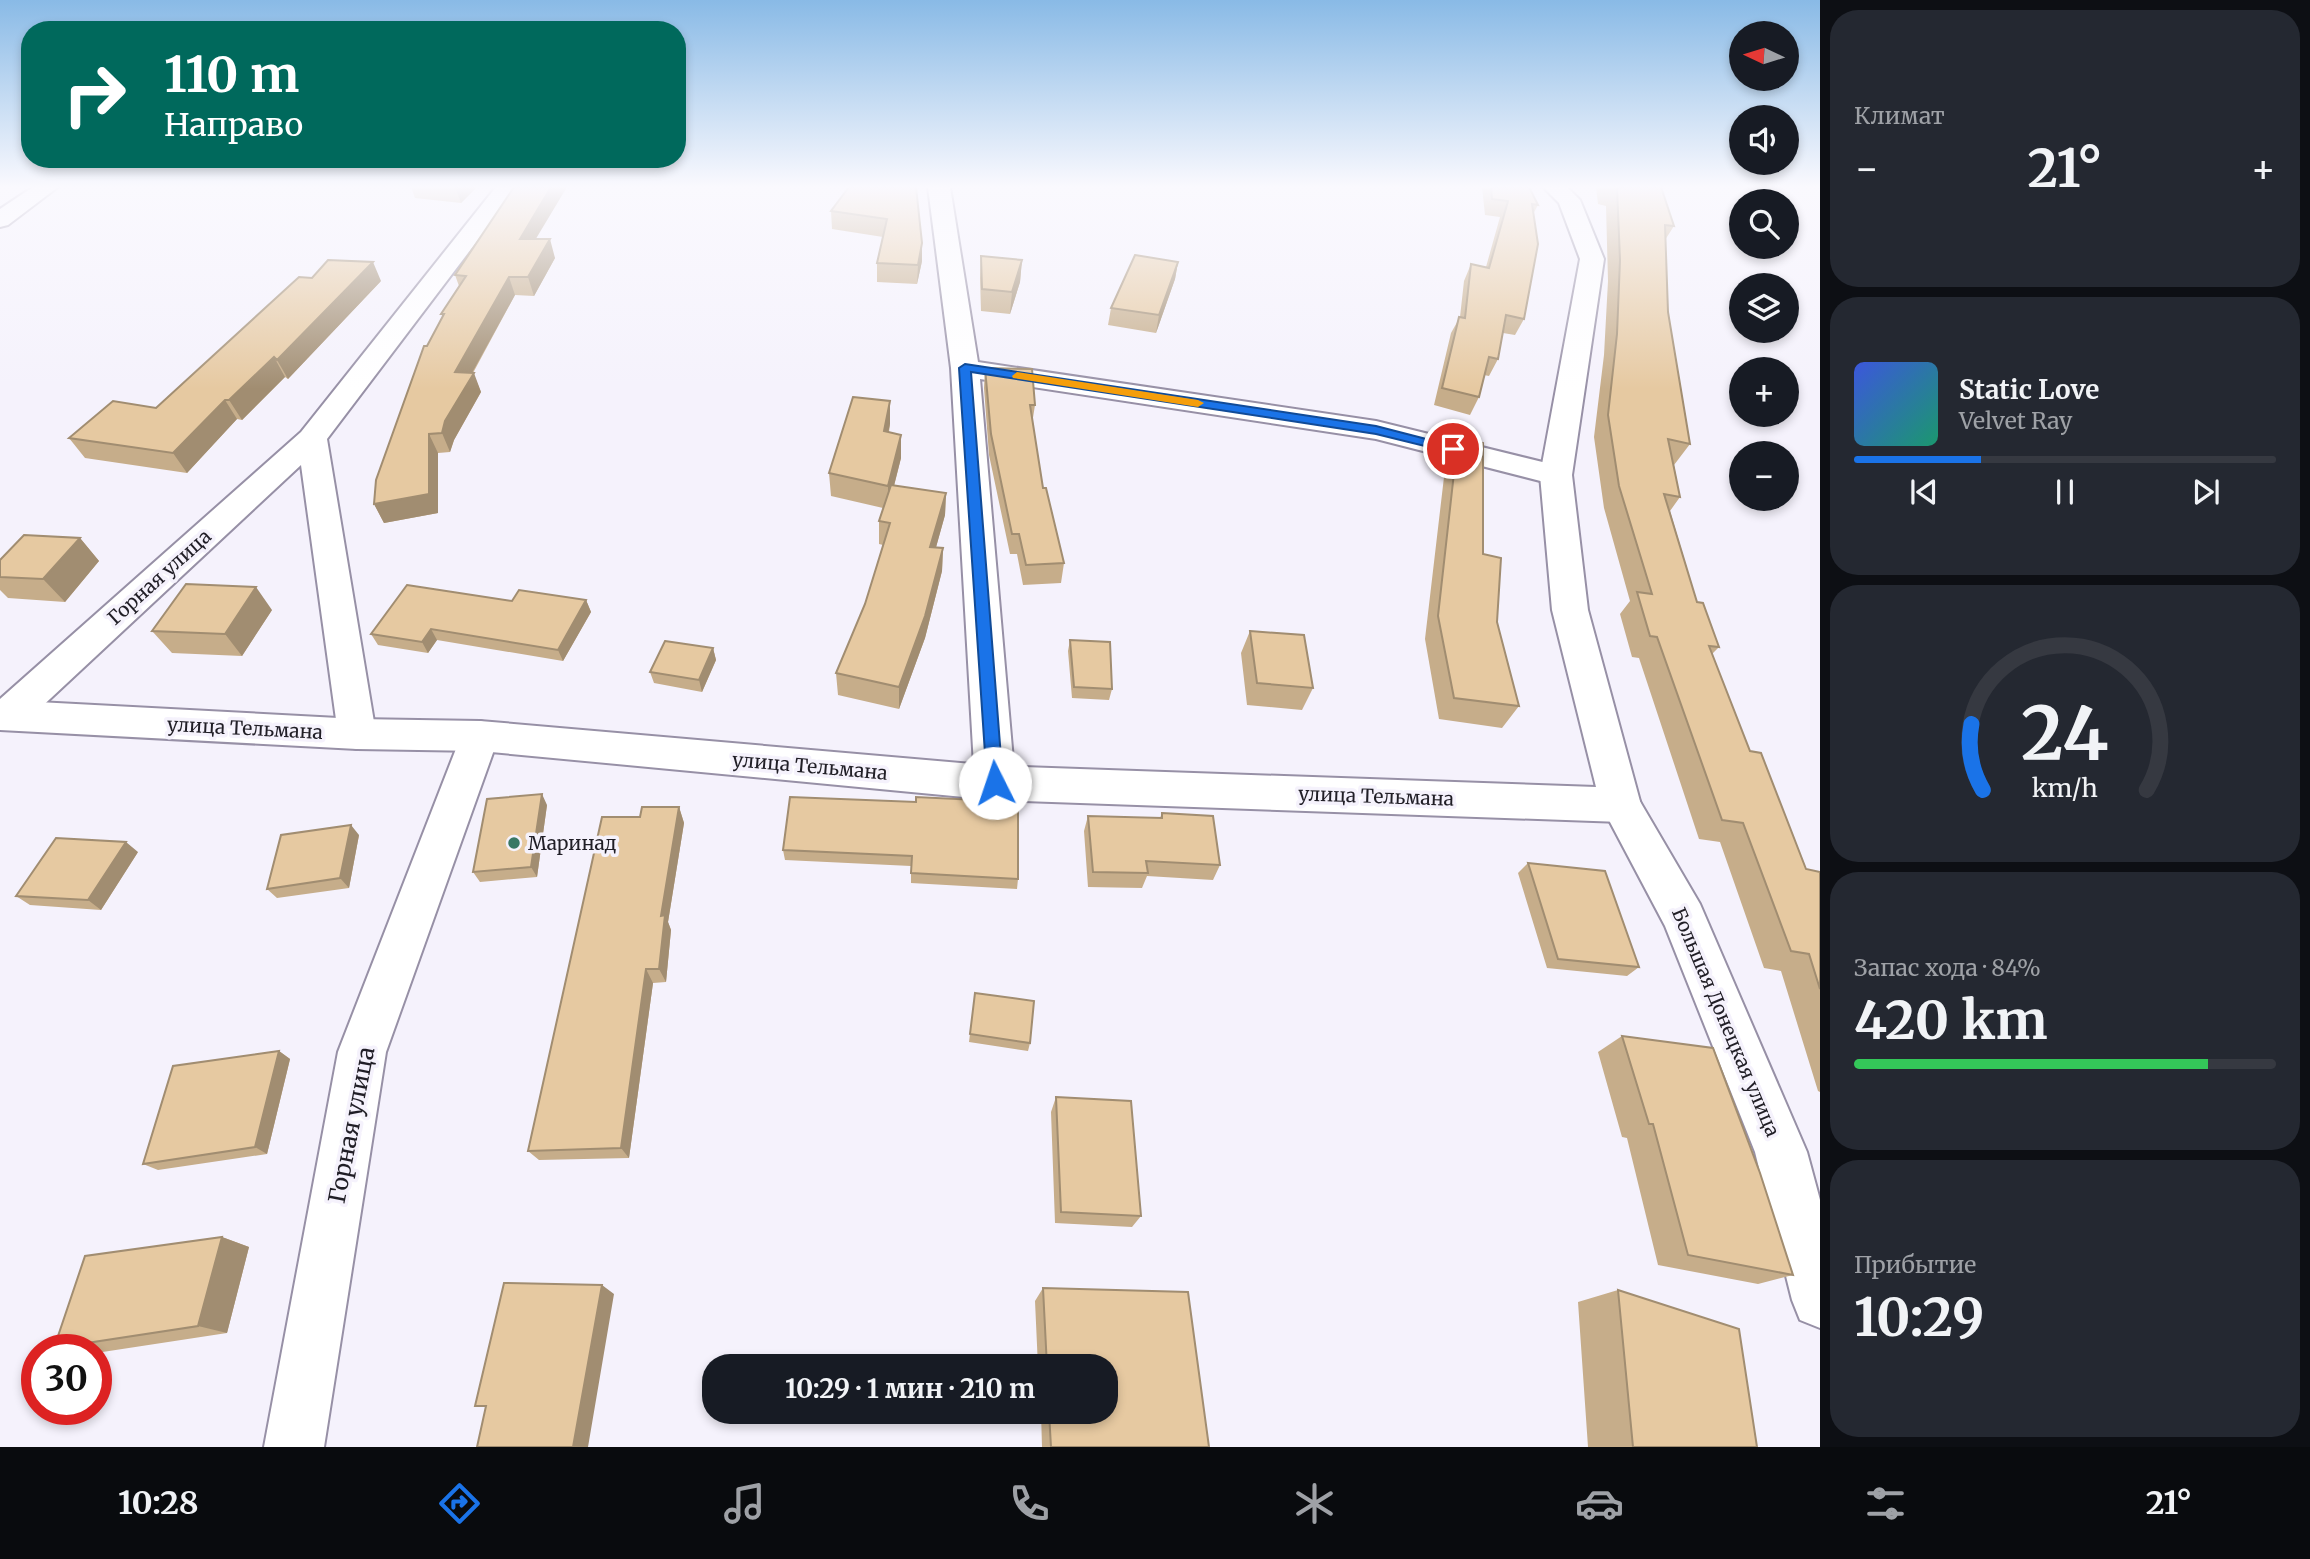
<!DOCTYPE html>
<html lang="ru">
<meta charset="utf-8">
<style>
:root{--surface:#171b24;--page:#242831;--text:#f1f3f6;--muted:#9ea1a6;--line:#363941;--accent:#1a73e8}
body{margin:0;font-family:Merriweather,serif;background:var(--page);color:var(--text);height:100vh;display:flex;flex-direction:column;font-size:26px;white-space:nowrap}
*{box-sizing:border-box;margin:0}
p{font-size:23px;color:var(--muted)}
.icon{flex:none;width:38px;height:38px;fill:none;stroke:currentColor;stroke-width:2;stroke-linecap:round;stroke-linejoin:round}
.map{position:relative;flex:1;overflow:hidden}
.sheet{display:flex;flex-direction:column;gap:10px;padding:10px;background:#0d0f14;width:490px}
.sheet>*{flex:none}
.top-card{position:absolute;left:21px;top:21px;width:665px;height:147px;border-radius:28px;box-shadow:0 4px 10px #0003;background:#00695c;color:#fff;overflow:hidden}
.needle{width:46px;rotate:274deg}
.tools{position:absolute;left:1729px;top:21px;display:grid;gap:14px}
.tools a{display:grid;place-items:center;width:70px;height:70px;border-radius:50%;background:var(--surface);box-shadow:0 4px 10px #0003;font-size:35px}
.speed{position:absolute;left:21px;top:1334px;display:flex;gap:14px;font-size:35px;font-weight:700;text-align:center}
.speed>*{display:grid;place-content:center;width:91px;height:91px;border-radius:50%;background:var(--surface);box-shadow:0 4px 10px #0003;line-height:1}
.speed .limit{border:10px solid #d22;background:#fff;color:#111}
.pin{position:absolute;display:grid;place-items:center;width:60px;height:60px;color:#fff;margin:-30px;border:4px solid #fff;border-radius:50%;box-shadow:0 2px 7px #0007}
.me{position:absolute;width:77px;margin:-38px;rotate:356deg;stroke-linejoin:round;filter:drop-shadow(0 0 5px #0008)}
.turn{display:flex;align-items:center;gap:24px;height:147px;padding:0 28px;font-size:32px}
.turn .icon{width:91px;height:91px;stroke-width:2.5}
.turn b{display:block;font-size:49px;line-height:60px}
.big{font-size:52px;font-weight:700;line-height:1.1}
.sheet .tile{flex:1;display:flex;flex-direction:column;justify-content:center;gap:10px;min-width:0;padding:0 24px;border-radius:28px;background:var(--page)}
.sheet .dial{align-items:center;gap:0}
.dial svg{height:182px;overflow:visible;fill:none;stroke:var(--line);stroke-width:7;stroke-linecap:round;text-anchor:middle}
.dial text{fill:var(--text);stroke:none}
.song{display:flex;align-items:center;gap:21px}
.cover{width:84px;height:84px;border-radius:10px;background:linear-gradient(135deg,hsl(230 70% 55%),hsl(160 70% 35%))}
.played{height:7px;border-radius:4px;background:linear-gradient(90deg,var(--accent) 30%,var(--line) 30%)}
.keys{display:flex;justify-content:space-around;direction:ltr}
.heat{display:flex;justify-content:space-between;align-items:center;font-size:38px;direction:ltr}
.charge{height:10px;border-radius:5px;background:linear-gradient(90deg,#34c759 84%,var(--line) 0)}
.trip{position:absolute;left:702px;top:1354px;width:416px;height:70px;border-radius:28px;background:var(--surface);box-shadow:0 4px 10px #0003;font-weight:700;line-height:70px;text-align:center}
.menu{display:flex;height:112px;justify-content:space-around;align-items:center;background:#090b0e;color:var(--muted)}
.menu .icon{width:49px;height:49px}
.menu .current{color:var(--accent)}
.menu b{font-size:32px;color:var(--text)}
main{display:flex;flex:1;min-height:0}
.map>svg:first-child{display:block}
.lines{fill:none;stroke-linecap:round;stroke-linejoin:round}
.minor-casing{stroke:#9790a6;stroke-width:4}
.tertiary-casing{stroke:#9790a6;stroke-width:4}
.minor{fill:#fff;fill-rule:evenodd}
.tertiary{fill:#fff;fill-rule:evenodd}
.wall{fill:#c6ad8a}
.shaded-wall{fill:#a18d71}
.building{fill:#e6c9a1;stroke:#a18d71;stroke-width:2}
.route{fill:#1a73e8;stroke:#114b97;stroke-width:2}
.slow{fill:#f59e0b}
.poi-dot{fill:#387764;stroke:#f5f2fc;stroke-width:2.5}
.labels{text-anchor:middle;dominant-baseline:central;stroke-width:7;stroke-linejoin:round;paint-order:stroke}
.street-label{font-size:19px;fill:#201e26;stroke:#f5f2fc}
.poi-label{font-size:19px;fill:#201e26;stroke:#f5f2fc;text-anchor:start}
.near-street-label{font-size:23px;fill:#201e26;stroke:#f5f2fc}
</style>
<main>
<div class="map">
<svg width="1820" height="1447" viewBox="0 0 1820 1447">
<rect width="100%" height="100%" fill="#f5f2fc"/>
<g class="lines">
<!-- minor casing -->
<g class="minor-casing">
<path id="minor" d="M33 187H58L8 225 0 227V209Z
M496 187H518L327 439 376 734 371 745 357 749 343 745 338 734 301 465 21 726 7 730 0 728V699L301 432Z
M928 187H950L978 362 1376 421 1567 468 1572 475 1567 482 1556 485 1376 439 980 379 1015 783 1009 795 995 800 981 795 975 783 951 368Z
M480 721 494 725 499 736 386 1052 324 1447H264L338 1052 461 736 466 725Z
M1621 788 1635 793 1700 904 1807 1152 1820 1200V1328L1800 1320 1792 1300 1755 1152 1665 926 1601 805 1607 793Z"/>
</g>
<!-- tertiary casing -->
<g class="tertiary-casing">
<path id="tertiary" d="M1543 187H1567L1580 200 1604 259 1572 475 1588 610 1641 805 1635 817 1621 822 995 800 480 751 357 749 0 730V700L357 719 480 721 995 766 1596 787 1552 610 1540 475 1580 259 1559 203Z"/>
</g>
<!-- minor -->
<use href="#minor" class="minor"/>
<!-- tertiary -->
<use href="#tertiary" class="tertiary"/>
</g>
<!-- wall -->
<path class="wall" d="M411 187H477L461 203 415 198Z
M916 187 922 261 917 284 877 282V263L883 237 832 229 831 211Z
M1482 187H1529L1538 205 1533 214 1524 319 1515 335 1503 333 1498 359 1489 376 1484 375 1479 397 1470 415 1434 405 1451 333 1460 317 1464 281 1471 264 1486 267 1500 217 1485 215Z
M1596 187H1661L1674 226 1665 240 1668 312 1690 444 1674 465 1680 497 1670 511 1697 602 1719 647 1712 654 1750 751 1806 869 1820 872V1092L1818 1091 1781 971 1764 968 1720 842 1699 839 1639 658 1632 657 1620 614 1630 601 1604 508 1594 437 1604 355 1608 281 1606 206 1598 204Z
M536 239 555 258 534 296 515 295 473 373 481 392 454 440 450 452 438 453V513L384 523 374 504 427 346 443 317 441 314 459 286 455 275Z
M981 256 1022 260 1020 282 1010 314 981 311 980 278Z
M1178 262 1175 279 1156 333 1108 325 1111 308Z
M381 281 288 379 285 377 242 420 237 419 187 473 85 458 69 438 156 408Z
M985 368 1035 405 1032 424 1043 488 1064 563 1061 583 1023 585 1017 554H1010L989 455 984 388Z
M890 424 889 432 901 458 894 486 946 493 945 515 936 547 943 548 942 571 925 638 899 709 838 695 836 673 865 604 883 545 879 544V521L883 508 831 496 829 473Z
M1458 437 1497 622 1519 706 1502 728 1439 719 1425 639 1446 460Z
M80 538 99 561 65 602 8 598 0 590V560Z
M586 600 591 612 563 661 437 640 428 653 378 645 371 634 512 601Z
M272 610 242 656 172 653 152 631Z
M1250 631 1313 688 1302 710 1247 705 1241 653Z
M1070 640 1112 689 1109 700 1072 698 1068 651Z
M713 648 716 660 702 692 654 683 650 672Z
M790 797 1018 879 1017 889 911 883V866L785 860 783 850Z
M547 805 537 877 480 882 473 872Z
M679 807 684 823 668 922 671 930 666 982 653 983 629 1158 539 1160 528 1151Z
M1162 813 1220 865 1213 880 1147 876 1142 888 1088 887 1084 831 1088 816 1160 818Z
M359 835 349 888 277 898 267 889Z
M138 852 101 910 30 905 16 896Z
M1528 863 1639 967 1627 976 1547 968 1518 873Z
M975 993 1030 1043 1028 1051 969 1042Z
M1622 1036 1793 1275 1758 1284 1658 1265 1627 1138 1622 1137 1598 1052Z
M279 1051 290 1059 267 1154 158 1170 143 1164Z
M1056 1097 1141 1216 1132 1227 1055 1223 1051 1112Z
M222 1237 249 1247 227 1333 96 1353V1349H63L54 1348Z
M1043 1288 1209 1447H1042L1041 1412H1106V1367H1038L1035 1301Z
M1618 1290 1757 1447H1588L1578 1302Z"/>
<!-- shaded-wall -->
<path class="shaded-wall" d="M455 187H477L461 203Z
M551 187H567L525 257 520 239Z
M550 239 555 258 534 296 528 277Z
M922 243V261L917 284 918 265Z
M1022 260 1020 282 1010 314 1012 292Z
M373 262 381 281 288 379 277 360Z
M1178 262 1175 279 1156 333 1159 315Z
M509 277 515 295 462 391 455 372Z
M274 357 285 377 242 420 229 400Z
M474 373 481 392 454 440 450 452 442 433 445 421Z
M225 400 237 419 187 473 173 453Z
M890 401V424L884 453V431Z
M429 434 438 453V513L384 523 374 504Z
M901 435V458L888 509V486Z
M946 493 945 515 930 569V547Z
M80 538 99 561 65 602 43 579Z
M943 548 942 571 925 638 899 709V687Z
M256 587 272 610 242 656 225 634Z
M586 600 591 612 563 661 558 650Z
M431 629 437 640 428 653 422 642Z
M713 648 716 660 702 692 699 680Z
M542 794 547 805 537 877 531 867Z
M679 807 684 823 668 922 671 930 666 982 659 969 661 916Z
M351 825 359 835 349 888 340 878Z
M126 842 138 852 101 910 88 900Z
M646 969 653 983 629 1158 621 1148Z
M279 1051 290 1059 267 1154 255 1147Z
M222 1237 249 1247 227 1333 198 1326Z
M602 1285 614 1294 588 1447H573Z"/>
<!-- building -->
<path class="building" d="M514 187H551L520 239H550L528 277H509L455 372 474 373 445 421 442 433 429 434V494L374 504 376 480 424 346H427L444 314H441L466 276 455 275Z
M849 187H916L922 243 918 265 877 263 887 219 831 211Z
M1491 187H1529L1538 205 1532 204 1538 244 1524 319 1506 315 1498 359 1489 357 1479 397 1442 388 1459 317 1465 318 1471 264 1489 268 1508 201 1492 199Z
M1617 187H1661L1674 226 1665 225 1668 312 1690 444 1668 439 1680 497 1664 494 1697 602 1703 603 1719 647 1709 646 1750 751 1761 753 1806 869 1820 872V989L1809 954 1791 951 1743 823 1722 820 1657 637 1650 636 1637 592 1652 594 1619 486 1608 415 1617 334 1620 260Z
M1135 255 1178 262 1159 315 1111 308Z
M981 256 1022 260 1012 292 982 289Z
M328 260 373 262 277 360 274 357 229 400H225L173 453 69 438 113 401 156 408 299 277 312 278Z
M985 368 1032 369 1035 405H1030L1043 488H1046L1064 563 1026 565 1019 534H1012L991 434Z
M853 397 890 401 884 431 901 435 888 486 829 473Z
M1458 437 1483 443V554L1501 558 1497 622 1519 706 1454 698 1438 616Z
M891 485 946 493 930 547 943 548 925 616 899 687 836 673 865 604 890 523 879 521Z
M24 535 80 538 43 579 0 577V560Z
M186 584 256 587 225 634 152 631Z
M407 585 512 601 519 590 586 600 558 650 431 629 422 642 371 634Z
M1250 631 1304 635 1313 688 1257 683Z
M1070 640 1110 642 1112 689 1074 687Z
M665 641 713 648 699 680 650 672Z
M542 794 531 867 473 872 487 799Z
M790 797 916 802V797L1018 802V879L911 873 912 856 783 850Z
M642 807H679L661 916 665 915 659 969H646L621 1148 528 1151 602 817H640Z
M1162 813 1213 816 1220 865 1146 861 1148 873 1093 872 1088 816 1162 818Z
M351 825 340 878 267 889 281 835Z
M56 838 126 842 88 900 16 896Z
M1528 863 1605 871 1639 967 1558 959Z
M975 993 1034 1001 1030 1043 970 1034Z
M1622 1036 1713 1048 1760 1173 1793 1275 1688 1255 1653 1124H1649Z
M279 1051 255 1147 143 1164 173 1066Z
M1056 1097 1131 1101 1141 1216 1061 1212Z
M222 1237 198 1326 54 1348 85 1256Z
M504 1283 602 1285 573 1447H477L486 1406H475Z
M1043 1288 1188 1292 1209 1447H1051L1049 1412H1106V1367H1047Z
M1618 1290 1739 1329 1757 1447H1633Z"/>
<!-- sky -->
<linearGradient id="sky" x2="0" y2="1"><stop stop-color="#89bae6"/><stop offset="0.48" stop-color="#faf9fe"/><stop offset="1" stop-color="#faf9fe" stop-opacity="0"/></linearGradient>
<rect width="1820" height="389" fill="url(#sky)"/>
<!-- route -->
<path class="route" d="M965 364 1376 426 1457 447 1459 449 1453 453 1376 434 971 372 1003 783 1001 788H989L987 783 959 368Z"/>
<!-- slow -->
<path class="slow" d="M1017 372 1198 400 1204 403 1198 407 1013 378 1012 376Z"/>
<!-- markers -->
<circle class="poi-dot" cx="514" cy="843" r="7"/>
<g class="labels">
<!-- street labels -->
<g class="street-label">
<text transform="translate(159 577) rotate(-42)">Горная улица</text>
<text transform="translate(245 728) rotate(3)">улица Тельмана</text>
<text transform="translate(810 766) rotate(5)">улица Тельмана</text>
<text transform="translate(1376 796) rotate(2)">улица Тельмана</text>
<text transform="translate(1726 1022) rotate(67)">Большая Донецкая улица</text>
</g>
<!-- poi labels -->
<g class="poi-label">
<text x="528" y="843">Маринад</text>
</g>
<!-- near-street labels -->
<g class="near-street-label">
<text transform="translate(351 1125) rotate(-79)">Горная улица</text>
</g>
</g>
</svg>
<div class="tools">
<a><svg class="needle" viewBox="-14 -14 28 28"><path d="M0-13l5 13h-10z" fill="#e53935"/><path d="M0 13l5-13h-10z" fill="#9ea1a6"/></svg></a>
<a><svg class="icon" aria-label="sound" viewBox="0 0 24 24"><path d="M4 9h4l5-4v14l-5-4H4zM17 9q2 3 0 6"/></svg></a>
<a><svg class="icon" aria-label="search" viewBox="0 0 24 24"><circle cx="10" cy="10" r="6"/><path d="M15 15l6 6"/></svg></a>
<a><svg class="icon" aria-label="layers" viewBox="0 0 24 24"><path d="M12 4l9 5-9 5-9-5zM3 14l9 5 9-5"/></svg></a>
<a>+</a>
<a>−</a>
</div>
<div class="speed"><div class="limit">30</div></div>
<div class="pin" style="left:1453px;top:449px;background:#d93025"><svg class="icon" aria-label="arrive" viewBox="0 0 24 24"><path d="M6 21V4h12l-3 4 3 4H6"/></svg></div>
<svg class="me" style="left:995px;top:783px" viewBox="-20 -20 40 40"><circle r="19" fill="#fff"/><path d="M0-13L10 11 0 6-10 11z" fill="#1a73e8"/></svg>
<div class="trip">10:29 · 1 мин · 210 m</div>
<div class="top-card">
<div class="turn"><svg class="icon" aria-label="right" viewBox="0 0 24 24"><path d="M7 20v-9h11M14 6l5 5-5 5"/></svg><div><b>110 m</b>Направо</div></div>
</div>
</div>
<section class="sheet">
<div class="tile"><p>Климат</p>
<div class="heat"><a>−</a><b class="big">21°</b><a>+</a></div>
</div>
<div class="tile">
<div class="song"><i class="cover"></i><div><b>Static Love</b><p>Velvet Ray</p></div></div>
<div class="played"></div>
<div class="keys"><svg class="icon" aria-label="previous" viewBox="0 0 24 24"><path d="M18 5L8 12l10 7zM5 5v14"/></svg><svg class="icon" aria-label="pause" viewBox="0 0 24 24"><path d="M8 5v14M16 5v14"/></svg><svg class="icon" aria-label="next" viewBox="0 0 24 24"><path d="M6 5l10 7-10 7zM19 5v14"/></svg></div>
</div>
<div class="tile dial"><svg viewBox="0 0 100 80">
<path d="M14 69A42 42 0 1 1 86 69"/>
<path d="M14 69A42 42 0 0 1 9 40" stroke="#1a73e8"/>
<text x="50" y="56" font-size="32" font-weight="700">24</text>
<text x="50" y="72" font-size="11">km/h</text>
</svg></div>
<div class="tile"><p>Запас хода · 84%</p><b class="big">420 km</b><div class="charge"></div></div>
<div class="tile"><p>Прибытие</p><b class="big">10:29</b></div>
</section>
</main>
<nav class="menu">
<b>10:28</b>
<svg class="icon current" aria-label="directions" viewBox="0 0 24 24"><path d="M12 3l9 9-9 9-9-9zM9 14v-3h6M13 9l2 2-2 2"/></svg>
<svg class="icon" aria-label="music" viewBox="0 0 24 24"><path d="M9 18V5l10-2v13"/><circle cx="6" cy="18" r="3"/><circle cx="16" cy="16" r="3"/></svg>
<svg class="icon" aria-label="phone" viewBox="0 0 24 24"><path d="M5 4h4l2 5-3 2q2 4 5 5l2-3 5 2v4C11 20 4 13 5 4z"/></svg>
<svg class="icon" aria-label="climate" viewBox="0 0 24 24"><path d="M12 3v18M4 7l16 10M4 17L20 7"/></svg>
<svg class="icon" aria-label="car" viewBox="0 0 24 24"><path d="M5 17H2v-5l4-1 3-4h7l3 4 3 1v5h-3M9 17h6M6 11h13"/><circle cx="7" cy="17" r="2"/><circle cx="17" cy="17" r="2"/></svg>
<svg class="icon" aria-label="filters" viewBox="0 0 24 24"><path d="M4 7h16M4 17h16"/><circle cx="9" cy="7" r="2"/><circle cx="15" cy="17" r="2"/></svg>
<b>21°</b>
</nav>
